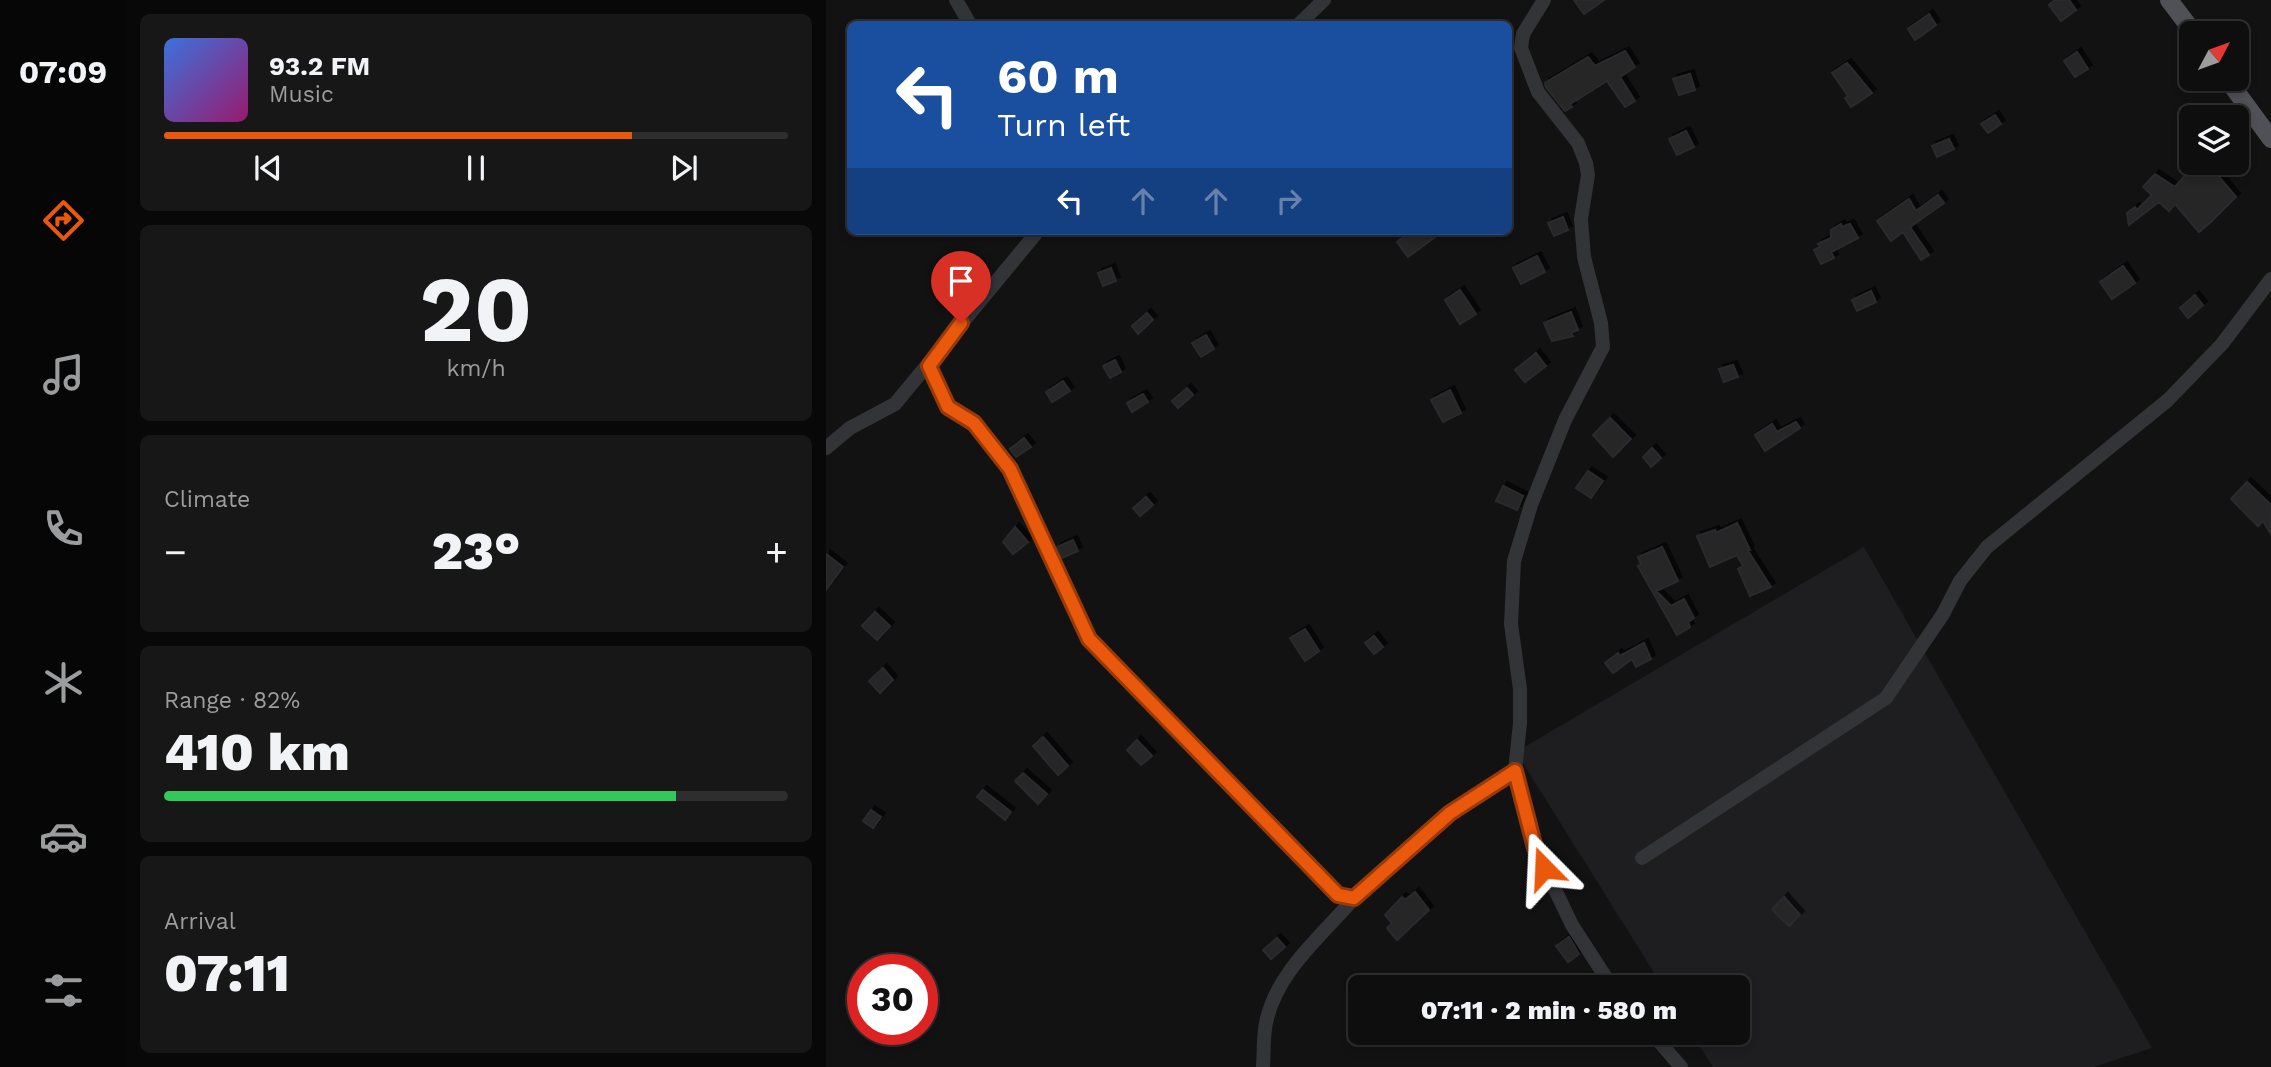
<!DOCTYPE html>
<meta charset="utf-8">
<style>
:root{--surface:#0e0e0e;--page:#171717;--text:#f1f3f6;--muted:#9b9c9e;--line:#2e2e2e;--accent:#ea580c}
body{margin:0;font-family:"Work Sans",sans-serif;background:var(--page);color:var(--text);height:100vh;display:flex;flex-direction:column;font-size:26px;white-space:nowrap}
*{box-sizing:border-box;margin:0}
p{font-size:23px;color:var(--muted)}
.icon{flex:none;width:38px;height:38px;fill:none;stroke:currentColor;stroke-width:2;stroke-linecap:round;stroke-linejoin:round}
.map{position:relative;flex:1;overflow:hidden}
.panel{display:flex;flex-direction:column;gap:14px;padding:14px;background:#080808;width:700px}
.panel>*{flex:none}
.banner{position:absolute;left:21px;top:21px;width:665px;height:214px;border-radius:10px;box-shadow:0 4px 10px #0003,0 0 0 2px var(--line);background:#1a4fa0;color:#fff;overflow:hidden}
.needle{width:46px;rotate:49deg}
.tools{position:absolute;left:1353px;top:21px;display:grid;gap:14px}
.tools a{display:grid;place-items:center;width:70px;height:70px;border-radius:10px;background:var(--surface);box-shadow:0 4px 10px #0003,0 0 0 2px var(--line);font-size:35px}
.speed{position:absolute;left:21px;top:954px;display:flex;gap:14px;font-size:35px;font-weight:700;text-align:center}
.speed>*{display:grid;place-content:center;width:91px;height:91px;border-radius:50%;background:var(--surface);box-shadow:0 4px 10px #0003,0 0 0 2px var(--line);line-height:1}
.speed .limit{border:10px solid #d22;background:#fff;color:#111}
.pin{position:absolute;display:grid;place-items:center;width:60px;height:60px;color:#fff;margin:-72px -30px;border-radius:50% 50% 50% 0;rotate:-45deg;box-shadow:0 0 7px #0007}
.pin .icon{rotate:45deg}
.me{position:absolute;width:77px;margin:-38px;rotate:339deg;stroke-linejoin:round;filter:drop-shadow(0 0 5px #0008)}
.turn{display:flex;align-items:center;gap:24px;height:147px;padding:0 35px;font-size:32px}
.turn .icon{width:91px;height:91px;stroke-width:2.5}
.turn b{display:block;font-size:49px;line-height:60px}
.lanes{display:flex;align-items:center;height:66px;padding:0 35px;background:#0003;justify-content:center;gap:35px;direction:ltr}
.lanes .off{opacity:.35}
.big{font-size:52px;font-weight:800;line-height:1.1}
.panel .widget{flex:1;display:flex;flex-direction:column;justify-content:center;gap:10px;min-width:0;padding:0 24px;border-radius:10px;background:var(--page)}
.panel .dial{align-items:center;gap:0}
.dial b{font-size:91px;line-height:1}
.song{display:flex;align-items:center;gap:21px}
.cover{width:84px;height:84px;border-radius:10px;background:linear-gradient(135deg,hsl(220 70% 55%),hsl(320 70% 35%))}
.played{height:7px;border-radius:4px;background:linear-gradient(90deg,var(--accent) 75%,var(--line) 75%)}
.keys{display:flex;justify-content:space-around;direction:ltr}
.heat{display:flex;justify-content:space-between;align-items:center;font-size:38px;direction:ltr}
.charge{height:10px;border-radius:5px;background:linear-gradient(90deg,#34c759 82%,var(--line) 0)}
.trip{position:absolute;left:522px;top:975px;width:402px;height:70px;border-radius:10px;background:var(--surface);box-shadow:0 4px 10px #0003,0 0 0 2px var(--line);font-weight:800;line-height:70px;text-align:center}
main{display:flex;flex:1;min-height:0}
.tabs{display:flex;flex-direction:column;width:126px;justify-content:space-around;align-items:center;background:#060606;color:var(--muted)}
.tabs .icon{width:49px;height:49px}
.tabs .active{color:var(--accent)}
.tabs b{font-size:32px;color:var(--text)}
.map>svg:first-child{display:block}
.built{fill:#1e1e20}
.building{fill:#252527;stroke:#2c2c2f;stroke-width:2;filter:url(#shadow)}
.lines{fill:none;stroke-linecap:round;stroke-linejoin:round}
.minor{stroke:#333437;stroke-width:14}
.major{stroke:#4f5156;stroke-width:18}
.route-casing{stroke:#983908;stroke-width:18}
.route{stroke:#ea580c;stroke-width:12}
</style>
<main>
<nav class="tabs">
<b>07:09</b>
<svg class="icon active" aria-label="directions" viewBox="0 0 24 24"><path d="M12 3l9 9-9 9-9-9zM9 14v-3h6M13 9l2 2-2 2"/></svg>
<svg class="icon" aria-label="music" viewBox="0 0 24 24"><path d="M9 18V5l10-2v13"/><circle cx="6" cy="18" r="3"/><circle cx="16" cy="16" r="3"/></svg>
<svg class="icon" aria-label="phone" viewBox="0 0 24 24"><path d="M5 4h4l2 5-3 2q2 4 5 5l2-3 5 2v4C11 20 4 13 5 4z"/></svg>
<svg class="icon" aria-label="climate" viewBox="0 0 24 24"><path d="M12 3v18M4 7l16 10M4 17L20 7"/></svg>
<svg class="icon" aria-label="car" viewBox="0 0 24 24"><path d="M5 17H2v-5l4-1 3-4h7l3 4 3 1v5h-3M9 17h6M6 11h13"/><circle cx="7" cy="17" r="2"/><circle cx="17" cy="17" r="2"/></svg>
<svg class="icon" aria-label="filters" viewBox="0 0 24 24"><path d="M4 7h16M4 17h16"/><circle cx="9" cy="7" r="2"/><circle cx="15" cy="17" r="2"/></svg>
</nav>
<section class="panel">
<div class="widget">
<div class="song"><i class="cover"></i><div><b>93.2 FM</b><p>Music</p></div></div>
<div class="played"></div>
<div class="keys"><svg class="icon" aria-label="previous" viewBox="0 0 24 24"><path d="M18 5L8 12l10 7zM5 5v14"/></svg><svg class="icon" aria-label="pause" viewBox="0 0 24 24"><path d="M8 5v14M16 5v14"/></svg><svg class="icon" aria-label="next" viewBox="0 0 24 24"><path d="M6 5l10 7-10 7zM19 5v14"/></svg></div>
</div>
<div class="widget dial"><b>20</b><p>km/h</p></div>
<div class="widget"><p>Climate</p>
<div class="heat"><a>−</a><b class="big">23°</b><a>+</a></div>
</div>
<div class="widget"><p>Range · 82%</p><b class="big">410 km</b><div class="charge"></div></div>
<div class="widget"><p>Arrival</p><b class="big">07:11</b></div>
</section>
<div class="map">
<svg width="1445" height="1067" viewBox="0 0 1445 1067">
<defs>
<filter id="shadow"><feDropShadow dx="4" dy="-4" stdDeviation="0" flood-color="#0009"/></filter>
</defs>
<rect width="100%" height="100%" fill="#121213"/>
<!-- built -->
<path class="built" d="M1038 547 1326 1048 1268 1067H887L865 1033 912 1032V987H837L690 752Z"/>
<!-- building -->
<path class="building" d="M748 0H778L758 14Z
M1229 0H1243L1250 10 1235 21 1223 5Z
M1103 14 1110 25 1089 40 1082 29Z
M799 51 809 67 794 77 809 101 799 107 781 81 744 104 746 107 739 111 720 87 719 83 762 57 769 66Z
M1251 52 1262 69 1249 77 1238 61Z
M1021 63 1046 93 1025 107 1019 98 1022 96 1006 73Z
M864 74 869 90 853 95 847 79Z
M1169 115 1175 124 1162 133 1155 124Z
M860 131 868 147 851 155 843 139Z
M1123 139 1128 149 1111 157 1106 146Z
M1370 163H1379L1388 171 1410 197 1386 221 1373 232 1349 204 1343 211 1333 202 1303 225 1301 213 1309 207 1311 210 1326 195 1317 187 1329 174 1349 187Z
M1112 195 1118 203 1084 227 1103 255 1095 260 1077 232 1065 241 1051 221 1083 199 1090 211Z
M737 217 742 230 728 236 722 223Z
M1015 224 1016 227 1024 224 1032 238 1005 252 1008 258 995 264 988 250 994 247 992 244 1005 238V230Z
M585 231H617L582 257 571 242Z
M711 256 719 272 695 284 687 268Z
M1297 266 1309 283 1286 299 1274 282Z
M285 268 290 281 277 286 272 273Z
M634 290 650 314 634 324 619 300Z
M1045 291 1050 302 1031 311 1026 300Z
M1369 295 1377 305 1362 318 1354 308Z
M745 312 752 330 745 333 747 336 726 341 718 323Z
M321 313 327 320 312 334 306 326Z
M380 335 388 349 375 357 366 343Z
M710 353 720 366 699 382 689 370Z
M289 360 295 372 284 378 277 366Z
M907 365 912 377 898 382 893 369Z
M237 381 244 391 226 402 220 392Z
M361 388 367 395 352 408 346 401Z
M624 390 635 413 617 422 605 400Z
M317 394 322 402 306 412 301 403Z
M784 418 805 439 787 457 767 435Z
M970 422 974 428 939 451 929 435 946 424 951 432Z
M198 438 205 447 190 457 184 449Z
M826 448 835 458 825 467 817 457Z
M762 471 777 481 765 498 750 488Z
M1421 482 1445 505V534L1437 521 1432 526 1405 499Z
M677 486 697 496 691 510 670 501Z
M320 497 327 505 314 516 307 508Z
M911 523 924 550 922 551 945 587 924 596 912 569 917 566 911 555 884 567 871 536 889 530 890 533Z
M189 527 202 542 187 554 177 542Z
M247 540 252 551 236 558 231 547Z
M836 547 852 581 830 591 845 606 858 599 868 618 862 622 864 627 851 635 812 566 815 564 812 557Z
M0 554 17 567 0 590Z
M49 612 64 626 51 640 36 626Z
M479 629 493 651 479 661 464 638Z
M548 636 557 647 548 654 539 643Z
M818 643 825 659 810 667 806 659 787 673 779 663 792 653 794 656Z
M57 668 67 680 54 693 43 681Z
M217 737 242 766 232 775 207 746Z
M311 740 326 756 315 765 301 750Z
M197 773 221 794 212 804 189 781Z
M157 790 185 812 179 820 151 797Z
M45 810 55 817 47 828 37 821Z
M589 892 603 910 571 940 561 928 566 923 559 915 576 897 579 900Z
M958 897 974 915 963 926 946 909Z
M743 937 753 954 742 962 730 946Z
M451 938 459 947 445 959 437 950Z"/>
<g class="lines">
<!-- minor -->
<path class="minor" d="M130 0 144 24
M718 0 697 34 695 48 712 92 752 143 760 163 762 175 755 219 758 257 775 323 777 347 739 420 705 505 688 561 685 624 694 689V723L689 771 709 848 746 925 786 987
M473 24 498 0
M103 366 122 407 148 423 184 469 263 639 512 895 528 898 624 813 689 771
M0 448 24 428 69 404 212 231
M816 858 1060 698 1117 614 1134 581 1161 547 1342 400 1396 344 1445 279
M825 1032 855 1067
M437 1067C438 1053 437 1037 440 1023 450 972 496 936 528 898"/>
<!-- major -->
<path class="major" d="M1343 0 1368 33
M1401 79 1445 139"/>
</g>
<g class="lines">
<!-- route casing -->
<g class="route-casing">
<path id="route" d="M135 323 103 366 122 407 148 423 184 469 263 639 512 895 528 898 624 813 689 771 709 848 718 868"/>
</g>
<!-- route -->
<use href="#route" class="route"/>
</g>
</svg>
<div class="tools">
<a><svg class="needle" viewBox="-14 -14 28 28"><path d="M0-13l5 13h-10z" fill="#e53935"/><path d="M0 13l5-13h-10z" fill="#9b9c9e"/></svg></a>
<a><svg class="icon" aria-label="layers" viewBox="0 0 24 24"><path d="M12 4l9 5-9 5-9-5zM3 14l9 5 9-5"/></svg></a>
</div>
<div class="speed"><div class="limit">30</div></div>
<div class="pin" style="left:135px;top:323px;background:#d93025"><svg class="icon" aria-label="arrive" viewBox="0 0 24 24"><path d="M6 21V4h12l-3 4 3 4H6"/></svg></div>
<svg class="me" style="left:718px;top:868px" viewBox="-20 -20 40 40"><path d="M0-17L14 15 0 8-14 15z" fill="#ea580c" stroke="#fff" stroke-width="4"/></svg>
<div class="trip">07:11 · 2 min · 580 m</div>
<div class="banner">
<div class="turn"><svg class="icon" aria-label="left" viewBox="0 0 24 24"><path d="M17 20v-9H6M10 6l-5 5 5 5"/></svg><div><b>60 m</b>Turn left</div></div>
<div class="lanes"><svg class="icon" aria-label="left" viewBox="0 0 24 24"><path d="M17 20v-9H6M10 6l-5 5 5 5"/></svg><svg class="icon off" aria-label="ahead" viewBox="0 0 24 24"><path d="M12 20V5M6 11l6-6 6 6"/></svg><svg class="icon off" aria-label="ahead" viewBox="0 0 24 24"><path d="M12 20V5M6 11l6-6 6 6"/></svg><svg class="icon off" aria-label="right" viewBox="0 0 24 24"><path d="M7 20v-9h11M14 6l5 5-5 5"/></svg></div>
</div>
</div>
</main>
